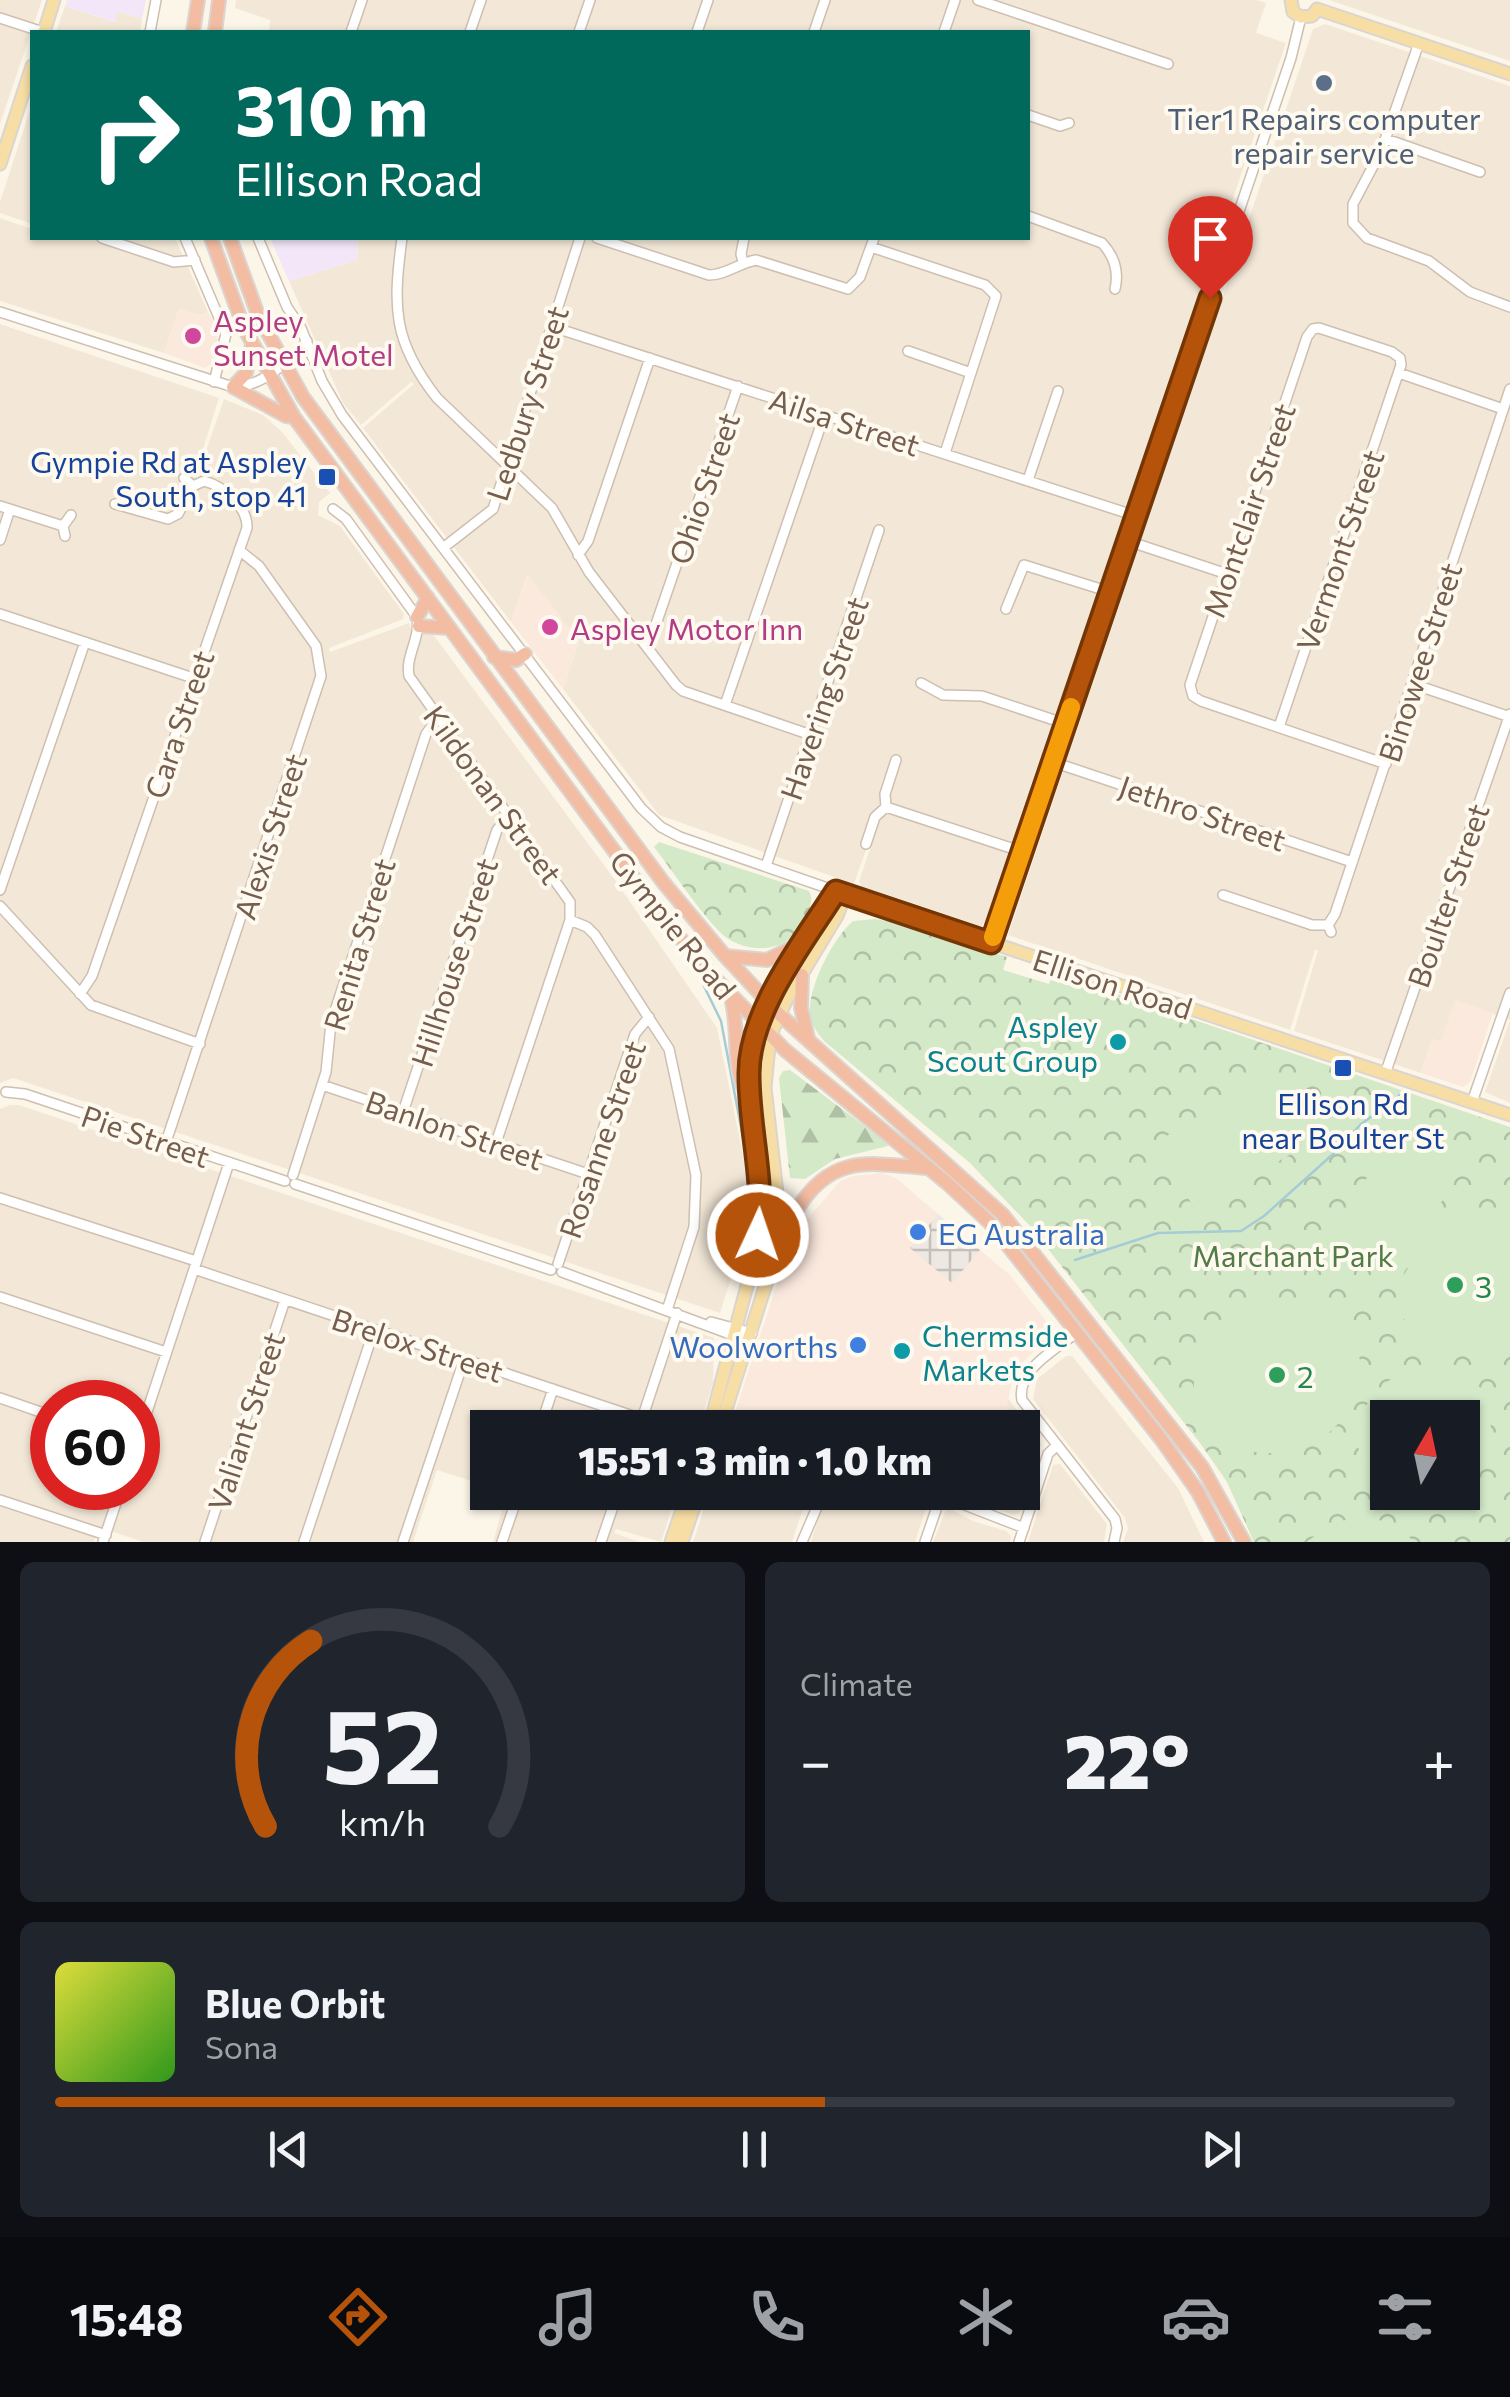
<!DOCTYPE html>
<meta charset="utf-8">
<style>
:root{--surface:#171b24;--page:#20242c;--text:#f1f3f6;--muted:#9ea1a6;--line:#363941;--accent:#b45309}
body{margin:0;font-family:Commissioner,sans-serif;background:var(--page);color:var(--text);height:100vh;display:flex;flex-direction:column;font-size:38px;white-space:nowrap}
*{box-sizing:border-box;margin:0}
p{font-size:32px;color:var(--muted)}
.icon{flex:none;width:55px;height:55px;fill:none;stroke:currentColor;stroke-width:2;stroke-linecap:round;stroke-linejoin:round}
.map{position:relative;height:1542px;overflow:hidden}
.sheet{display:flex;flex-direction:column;gap:20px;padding:20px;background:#0d0f14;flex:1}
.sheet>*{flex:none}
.banner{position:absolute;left:30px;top:30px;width:1000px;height:210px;border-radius:0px;box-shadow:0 2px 8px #0004;background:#00695c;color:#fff;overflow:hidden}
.needle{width:65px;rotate:9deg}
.tools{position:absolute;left:1370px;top:1400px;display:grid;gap:20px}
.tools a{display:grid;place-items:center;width:110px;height:110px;border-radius:0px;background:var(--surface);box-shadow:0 2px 8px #0004;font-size:50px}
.speed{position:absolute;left:30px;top:1380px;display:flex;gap:20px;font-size:50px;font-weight:700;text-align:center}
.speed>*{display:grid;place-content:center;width:130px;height:130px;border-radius:50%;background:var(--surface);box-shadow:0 2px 8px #0004;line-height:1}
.speed .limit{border:15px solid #d22;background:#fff;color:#111}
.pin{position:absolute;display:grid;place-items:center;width:85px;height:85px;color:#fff;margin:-102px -42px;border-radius:50% 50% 50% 0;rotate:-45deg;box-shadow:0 0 10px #0007}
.pin .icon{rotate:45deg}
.me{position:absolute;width:110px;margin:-55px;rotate:3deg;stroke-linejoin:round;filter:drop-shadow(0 0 8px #0008)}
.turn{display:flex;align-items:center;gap:35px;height:210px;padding:0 40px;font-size:45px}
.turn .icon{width:130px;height:130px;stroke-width:2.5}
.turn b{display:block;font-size:70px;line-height:85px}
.big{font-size:75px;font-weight:800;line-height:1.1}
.sheet .widget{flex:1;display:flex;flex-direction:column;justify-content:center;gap:15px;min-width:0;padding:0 35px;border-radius:15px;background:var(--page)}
.sheet .dial{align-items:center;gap:0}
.dial svg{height:260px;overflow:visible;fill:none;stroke:var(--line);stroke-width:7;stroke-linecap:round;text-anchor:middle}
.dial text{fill:var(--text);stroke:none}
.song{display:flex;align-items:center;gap:30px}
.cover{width:120px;height:120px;border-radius:15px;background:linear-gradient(135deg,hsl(60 70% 55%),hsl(110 70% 35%))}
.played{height:10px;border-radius:5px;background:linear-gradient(90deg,var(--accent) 55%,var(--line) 55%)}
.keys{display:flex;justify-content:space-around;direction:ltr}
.heat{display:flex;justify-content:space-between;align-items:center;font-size:55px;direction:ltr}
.sheet .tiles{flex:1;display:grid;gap:20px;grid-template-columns:1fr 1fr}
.widget:last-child{grid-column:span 2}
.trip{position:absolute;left:470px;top:1410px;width:570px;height:100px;border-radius:0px;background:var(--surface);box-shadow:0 2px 8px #0004;font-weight:800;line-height:100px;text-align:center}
.dock{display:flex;height:160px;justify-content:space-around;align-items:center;background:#090b0e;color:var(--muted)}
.dock .icon{width:70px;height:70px}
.dock .current{color:var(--accent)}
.dock b{font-size:45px;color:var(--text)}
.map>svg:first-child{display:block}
.residential{fill:#f3e8d8;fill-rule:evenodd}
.commercial{fill:#fbe9de}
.industrial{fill:url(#industrial-grid)}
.education{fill:#f3e6f8}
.forest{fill:url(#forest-firs)}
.park{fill:url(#park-crowns);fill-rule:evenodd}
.pitch{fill:#d3e9c8}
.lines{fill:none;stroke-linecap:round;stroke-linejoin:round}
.stream{stroke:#a5ccd6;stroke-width:2.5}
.minor-casing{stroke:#cebfb0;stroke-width:12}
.major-casing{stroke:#dbd5d1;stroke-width:15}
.highway-casing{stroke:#dbd5d1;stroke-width:16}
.minor{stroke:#fff;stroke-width:9}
.major{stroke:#f7dea5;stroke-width:11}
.highway{stroke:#f3bda3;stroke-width:12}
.route-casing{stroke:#753606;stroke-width:25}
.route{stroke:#b45309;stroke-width:18}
.slow{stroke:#f59e0b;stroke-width:18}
.service-dot{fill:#5c6f8a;stroke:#fefaf0;stroke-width:4}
.hotel-dot{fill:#d1479c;stroke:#fefaf0;stroke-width:4}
.transit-dot{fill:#1a4fb4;stroke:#fefaf0;stroke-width:4}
.culture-dot{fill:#0f9aa8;stroke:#fefaf0;stroke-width:4}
.shop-dot{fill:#3f7fe0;stroke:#fefaf0;stroke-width:4}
.leisure-dot{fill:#2e9e5b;stroke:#fefaf0;stroke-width:4}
.labels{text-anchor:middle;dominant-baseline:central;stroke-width:8;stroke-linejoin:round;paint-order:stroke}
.service-label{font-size:30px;fill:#4e5e75;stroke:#fefaf0}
.hotel-label{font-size:30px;fill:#b23c85;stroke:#fefaf0;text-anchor:start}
.street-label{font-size:30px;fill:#765e4e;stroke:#fefaf0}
.transit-label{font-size:30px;fill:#164399;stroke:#fefaf0;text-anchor:end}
.culture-label{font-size:30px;fill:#0d838f;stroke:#fefaf0;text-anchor:end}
.shop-label{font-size:30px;fill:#366cbe;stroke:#fefaf0;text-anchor:start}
.park-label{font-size:30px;fill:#527b46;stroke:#fefaf0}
.leisure-label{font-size:30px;fill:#27864d;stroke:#fefaf0;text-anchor:start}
</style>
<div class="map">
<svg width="1510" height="1542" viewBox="0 0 1510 1542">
<defs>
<pattern id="industrial-grid" width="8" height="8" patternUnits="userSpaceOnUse" patternTransform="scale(2.5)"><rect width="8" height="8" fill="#ede8e2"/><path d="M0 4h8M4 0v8" fill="none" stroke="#c5bfb9"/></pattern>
<pattern id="forest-firs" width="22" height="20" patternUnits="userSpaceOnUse" patternTransform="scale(2.5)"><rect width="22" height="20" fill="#d3e9c8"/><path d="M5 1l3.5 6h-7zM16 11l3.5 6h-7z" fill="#b0c0a5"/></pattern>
<pattern id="park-crowns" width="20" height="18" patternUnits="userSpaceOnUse" patternTransform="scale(2.5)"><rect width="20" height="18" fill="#d3e9c8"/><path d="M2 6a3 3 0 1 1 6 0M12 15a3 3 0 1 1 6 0" fill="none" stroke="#b0c0a5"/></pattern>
</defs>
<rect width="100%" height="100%" fill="#fcf6e9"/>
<!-- residential -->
<path class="residential" d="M0 0H42L0 124Z
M236 0H1257L1266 3 1256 33 1286 43 986 921 981 926 861 886 859 881 870 849 867 847 854 884 659 815 563 689 579 641 527 576 511 622 363 428 414 384 411 382 361 425 343 403 289 281 357 260 358 238H1028V32H269L270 20 235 8Z
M1330 0H1510V61L1332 1Z
M65 6 114 22 117 11 142 19 140 32H56Z
M1325 24 1510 86V1103L1485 1092 1510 1020 1456 1001 1441 1042 1432 1039 1421 1073 1294 1031 1318 950H1315L1290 1030 1008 935 1313 29Z
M32 104V224L0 213V202Z
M0 218 32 229V238H175L208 312 199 315 179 309 164 353 0 301Z
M0 324 219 398 197 468H200L224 399 263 415 282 432 330 493 319 502 318 515 340 526 404 614 403 619 329 648 330 652 409 623 410 627 427 635 432 633 615 880 717 1028 752 1199 751 1215 720 1313 13 1078 0 1083Z
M10 1105H19L714 1338 713 1383 699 1427 488 1428 487 1486 437 1470 413 1542H143L99 1527 94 1542H0V1109ZM52 1402H138V1488H52Z
M1066 1356H1072L1178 1488 1204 1542H1123L1128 1529 1125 1518 1033 1399 1037 1379Z
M1008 1398 1041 1444 1019 1513 1013 1515 957 1493 1022 1492V1428L1003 1427Z
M1060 1464 1107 1524 1104 1542H1028L1053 1465Z
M507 1493H677L661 1542 616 1529 614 1533 640 1542H493Z
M709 1493V1492L808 1493 792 1542H693Z
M837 1493V1492L931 1493 915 1542H811L821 1510Z
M947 1507 973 1521 1006 1531 1011 1536 1010 1542H933Z"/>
<!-- commercial -->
<path class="commercial" d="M179 309 199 315 208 312 216 326 218 344 210 365 205 368 164 353Z
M528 575 579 641 563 689 511 622Z
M1455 1000 1493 1013 1470 1082 1463 1087 1421 1073 1432 1039 1441 1041Z
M882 1173 896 1178 938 1214 911 1248 952 1282 980 1250 1010 1275 1053 1330 1051 1336 1014 1370 1003 1427 752 1428 732 1421 782 1269 806 1221 840 1181 853 1176Z"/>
<!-- industrial -->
<path class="industrial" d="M938 1214 980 1250 952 1283 910 1248Z"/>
<!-- education -->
<path class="education" d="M67 0H146L142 19 118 11 115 22 65 6Z
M270 238H358L357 260 289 281Z"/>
<!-- forest -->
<path class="forest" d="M790 1070 886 1142 888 1146 835 1159 805 1179 790 1178 779 1078 783 1071Z"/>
<!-- park -->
<path class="park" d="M659 842 809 891C813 899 811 903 808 913 798 948 757 958 727 938 709 926 670 867 654 847Z
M875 919 904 924 1007 957 1003 970 1049 984 1053 972 1510 1127V1542H1254L1227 1482 1200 1443 1030 1226 970 1163 824 1041C817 1032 811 1025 810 1013 808 987 833 938 853 921ZM1388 1418H1462V1492H1388Z"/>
<!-- pitch -->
<path class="pitch" d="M1273 1072 1314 1140 1196 1211 1155 1143Z
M1404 1115 1470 1154 1403 1266 1337 1228Z
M1478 1213 1510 1221V1339C1473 1366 1416 1362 1402 1312 1399 1303 1398 1290 1401 1281 1405 1270 1416 1258 1422 1248 1437 1224 1449 1215 1478 1213Z
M1276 1298C1401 1292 1377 1457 1267 1453 1160 1449 1177 1310 1276 1298Z
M1419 1367C1499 1358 1510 1440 1463 1484L1462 1418H1388L1387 1487C1331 1451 1362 1380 1419 1367Z
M1357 1517 1385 1521 1416 1542H1307L1330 1524Z"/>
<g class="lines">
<!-- stream -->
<path class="stream" d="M700 978 721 1021 750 1175 754 1209 746 1251
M1075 1260 1158 1233 1241 1231 1264 1216 1332 1155 1360 1125 1400 1095"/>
<!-- minor casing -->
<g class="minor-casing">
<path id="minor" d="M978 0 1168 64
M0 18 43 32
M150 32 156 0
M351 32 362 0
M470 32 481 0
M579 32 590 0
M697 32 708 0
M814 32 825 0
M944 32 955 0
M1419 43 1381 151 1353 204V223L1367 238 1429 261 1470 292 1510 307
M1028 115 1060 126 1069 123
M1386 139 1480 172
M1028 216 1102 243C1114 256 1119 272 1115 289
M102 238 174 262 195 260
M185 238 226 334 214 382
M258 238 287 307 301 328 322 381 342 415 641 808 661 827 680 837 836 891
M402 238C393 306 392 341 437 398L552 508 589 572 676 685 683 691 811 735
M597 238 709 275C726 275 739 263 756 260L848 289 860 277 874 238
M871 247 985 285 996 296 945 453
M743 262 741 254 744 238
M0 312 233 387C262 387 288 362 307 341
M553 327 1136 516
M908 351 971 373
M1399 373 1503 409
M1028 480 1058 391
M115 504 168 519 178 514 193 486
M0 506 63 526
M333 509 346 519 417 617C421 638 405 656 409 676L570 902V920L496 1143
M65 536 63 526 71 515
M0 540 10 509
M1128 541 1227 574
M443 548 493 509 580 238
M578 555 588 541 650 358
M1006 609 1024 565 1110 592
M0 614 193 678
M646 644 654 630 738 386
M921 683 943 695 982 696 1066 724
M1413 684 1510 717
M725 705 824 416
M1279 727 1401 365 1400 358 1392 352 1319 328 1313 329 1307 337 1190 685 1193 696 1201 701 1386 764
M1053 762 1352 862
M886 807 1023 852
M866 844 875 817 886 807 885 794 896 760
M766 866 879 530
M0 890 85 642
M1223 895 1312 925H1328
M0 906 91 1005 200 1044
M570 920 587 927 595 935 669 1049 696 1175 694 1227 667 1310
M1331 932 1328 925 1335 914 1510 389
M991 943 1291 58 1301 17
M80 994 92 976 247 528C248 507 223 486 204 481L193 486 184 478
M1385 1074 1510 714
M322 1085 588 1174
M6 1092 25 1094 285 1181
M1472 1102 1510 993
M403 1112 497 830 509 815
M166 1142 321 676 316 646 259 566 239 550
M293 1175 326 1072 331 1023 426 734 438 718
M295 1184 551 1270
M0 1198 196 1261
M558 1264 635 1034 649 1017
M194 1269 642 1419
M562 1272 749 1341
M0 1297 166 1352
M711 1322 752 1333
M1076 1333C1055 1350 1016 1370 1022 1400L1115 1519 1117 1528 1114 1542
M0 1398 52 1416
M540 1428 553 1389
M639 1428 677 1313
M138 1439 229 1163
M0 1500 106 1535
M103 1542 121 1488
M205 1542 285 1300
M304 1542 374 1330
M403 1542 464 1360
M502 1542 519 1492
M601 1542 618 1492
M802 1542 823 1493
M925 1542 938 1504 947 1498 1024 1528
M1019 1542 1048 1454 1057 1445"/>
</g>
<!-- major casing -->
<g class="major-casing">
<path id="major" d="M1291 0 1293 12 1301 17 1312 16 1317 9
M1317 9 1510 74
M44 32 54 0
M0 164 32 66
M709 1428 755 1256 761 1218V1176L749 1073 752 1044 774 993 836 891 1510 1115
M720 1428 779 1243 778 1202 765 1087 770 1036 787 999 837 916 846 894
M671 1542 688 1492
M682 1542 699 1492"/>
</g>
<!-- highway casing -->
<g class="highway-casing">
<path id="highway" d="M193 32 198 0
M215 32 219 0
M211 238 244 328 294 417 662 916 704 967 785 1050 947 1183 990 1223 1161 1439 1198 1492 1224 1542
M230 238 258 315 303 397 663 882 725 956 779 1014 1003 1215 1202 1467 1244 1542
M252 345 246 373 233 387 286 416 294 417
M417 617 428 598
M419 626 449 628
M494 657 516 660 525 654
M725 956 767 960 804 942
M802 975 801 1008 808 1038
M731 998C741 1033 729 1073 752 1103
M779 1243C787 1232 791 1219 798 1208 833 1152 873 1164 927 1168"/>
</g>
<!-- minor -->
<use href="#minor" class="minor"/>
<!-- major -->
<use href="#major" class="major"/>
<!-- highway -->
<use href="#highway" class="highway"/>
</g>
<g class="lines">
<!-- route casing -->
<g class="route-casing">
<path id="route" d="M758 1235C765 1180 749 1130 749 1075 748 1012 803 943 836 891L991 943 1210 298"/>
</g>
<!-- route -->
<use href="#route" class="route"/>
<!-- slow -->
<path class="slow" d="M993 937 1071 707"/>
</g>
<!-- markers -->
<circle class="service-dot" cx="1324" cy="83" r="10"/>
<g class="hotel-dot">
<circle cx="193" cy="336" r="10"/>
<circle cx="550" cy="627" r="10"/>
</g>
<g class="transit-dot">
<rect x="317" y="467" width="20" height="20" rx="5"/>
<rect x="1333" y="1058" width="20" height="20" rx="5"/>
</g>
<g class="culture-dot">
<circle cx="1118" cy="1042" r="10"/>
<circle cx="902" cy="1351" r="10"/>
</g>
<g class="shop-dot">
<circle cx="918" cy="1232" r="10"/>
<circle cx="858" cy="1345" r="10"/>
</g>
<g class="leisure-dot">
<circle cx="1455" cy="1285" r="10"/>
<circle cx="1277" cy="1375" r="10"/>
</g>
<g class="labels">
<!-- service labels -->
<g class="service-label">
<text x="1324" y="117">Tier1 Repairs computer<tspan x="1324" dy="34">repair service</tspan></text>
</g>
<!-- hotel labels -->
<g class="hotel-label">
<text x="213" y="319">Aspley<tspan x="213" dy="34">Sunset Motel</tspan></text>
<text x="570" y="627">Aspley Motor Inn</text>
</g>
<!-- street labels -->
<g class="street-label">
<text transform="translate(526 403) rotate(-72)">Ledbury Street</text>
<text transform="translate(845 421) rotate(18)">Ailsa Street</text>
<text transform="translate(703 488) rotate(-71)">Ohio Street</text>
<text transform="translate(1248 510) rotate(-71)">Montclair Street</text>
<text transform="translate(1339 550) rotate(-71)">Vermont Street</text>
<text transform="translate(1419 662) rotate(-72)">Binowee Street</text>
<text transform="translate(823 698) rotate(-71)">Havering Street</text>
<text transform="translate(178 724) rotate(-71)">Cara Street</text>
<text transform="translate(494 794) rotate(54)">Kildonan Street</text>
<text transform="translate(1203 812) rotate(19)">Jethro Street</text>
<text transform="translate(269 836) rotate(-72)">Alexis Street</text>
<text transform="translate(1447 895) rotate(-71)">Boulter Street</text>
<text transform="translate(674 924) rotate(51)">Gympie Road</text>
<text transform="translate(358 944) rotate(-73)">Renita Street</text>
<text transform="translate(453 962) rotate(-72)">Hillhouse Street</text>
<text transform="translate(1113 983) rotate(18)">Ellison Road</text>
<text transform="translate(455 1129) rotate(19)">Banlon Street</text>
<text transform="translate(146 1135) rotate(19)">Pie Street</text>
<text transform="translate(601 1139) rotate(-71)">Rosanne Street</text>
<text transform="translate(418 1344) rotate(18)">Brelox Street</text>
<text transform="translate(245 1421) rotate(-72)">Valiant Street</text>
</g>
<!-- transit labels -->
<g class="transit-label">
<text x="307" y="460">Gympie Rd at Aspley<tspan x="307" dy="34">South, stop 41</tspan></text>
<text x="1343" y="1102" text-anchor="middle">Ellison Rd<tspan x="1343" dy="34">near Boulter St</tspan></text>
</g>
<!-- culture labels -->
<g class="culture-label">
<text x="1098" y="1025">Aspley<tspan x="1098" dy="34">Scout Group</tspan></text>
<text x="922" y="1334" text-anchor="start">Chermside<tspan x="922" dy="34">Markets</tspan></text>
</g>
<!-- shop labels -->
<g class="shop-label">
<text x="938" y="1232">EG Australia</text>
<text x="838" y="1345" text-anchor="end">Woolworths</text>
</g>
<!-- park labels -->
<g class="park-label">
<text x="1293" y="1254">Marchant Park</text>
</g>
<!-- leisure labels -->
<g class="leisure-label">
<text x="1475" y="1285">3</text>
<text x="1297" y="1375">2</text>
</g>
</g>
</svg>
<div class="tools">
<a><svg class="needle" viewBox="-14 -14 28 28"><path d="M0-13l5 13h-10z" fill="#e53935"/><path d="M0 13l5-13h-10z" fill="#9ea1a6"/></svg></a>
</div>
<div class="speed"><div class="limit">60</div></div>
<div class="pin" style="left:1210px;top:298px;background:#d93025"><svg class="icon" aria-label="arrive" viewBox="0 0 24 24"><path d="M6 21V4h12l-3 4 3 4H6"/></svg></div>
<svg class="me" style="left:758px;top:1235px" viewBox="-20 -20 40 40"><circle r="17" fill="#b45309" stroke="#fff" stroke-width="3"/><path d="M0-11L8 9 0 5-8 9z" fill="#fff"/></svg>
<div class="trip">15:51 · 3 min · 1.0 km</div>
<div class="banner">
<div class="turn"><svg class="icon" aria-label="right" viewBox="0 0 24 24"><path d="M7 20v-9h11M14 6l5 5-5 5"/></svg><div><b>310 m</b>Ellison Road</div></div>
</div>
</div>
<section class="sheet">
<div class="tiles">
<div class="widget dial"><svg viewBox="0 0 100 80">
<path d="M14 69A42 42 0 1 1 86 69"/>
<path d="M14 69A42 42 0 0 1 28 12" stroke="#b45309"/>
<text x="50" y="56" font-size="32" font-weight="700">52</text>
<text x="50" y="72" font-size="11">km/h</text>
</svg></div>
<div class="widget"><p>Climate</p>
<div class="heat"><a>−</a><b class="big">22°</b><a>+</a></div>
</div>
<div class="widget">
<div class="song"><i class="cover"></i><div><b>Blue Orbit</b><p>Sona</p></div></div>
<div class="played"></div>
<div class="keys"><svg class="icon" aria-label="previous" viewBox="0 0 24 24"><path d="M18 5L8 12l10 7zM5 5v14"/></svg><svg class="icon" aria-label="pause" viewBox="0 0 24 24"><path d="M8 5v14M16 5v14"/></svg><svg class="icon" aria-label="next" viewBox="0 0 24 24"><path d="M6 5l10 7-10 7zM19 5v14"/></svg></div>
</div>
</div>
</section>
<nav class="dock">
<b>15:48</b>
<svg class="icon current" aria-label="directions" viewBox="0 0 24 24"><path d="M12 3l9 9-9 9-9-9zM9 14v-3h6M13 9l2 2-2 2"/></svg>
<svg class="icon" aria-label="music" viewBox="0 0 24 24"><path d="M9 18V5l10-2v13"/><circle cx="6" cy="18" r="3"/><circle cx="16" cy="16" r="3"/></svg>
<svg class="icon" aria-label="phone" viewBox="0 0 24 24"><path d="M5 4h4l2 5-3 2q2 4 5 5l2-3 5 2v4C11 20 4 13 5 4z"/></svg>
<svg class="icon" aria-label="climate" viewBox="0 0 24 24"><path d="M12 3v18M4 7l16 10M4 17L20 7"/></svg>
<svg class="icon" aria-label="car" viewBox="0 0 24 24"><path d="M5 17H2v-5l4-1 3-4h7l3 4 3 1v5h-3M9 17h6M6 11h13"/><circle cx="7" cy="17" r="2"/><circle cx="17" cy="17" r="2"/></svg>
<svg class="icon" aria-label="filters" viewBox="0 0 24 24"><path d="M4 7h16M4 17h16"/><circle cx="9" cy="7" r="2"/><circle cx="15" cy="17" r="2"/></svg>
</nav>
